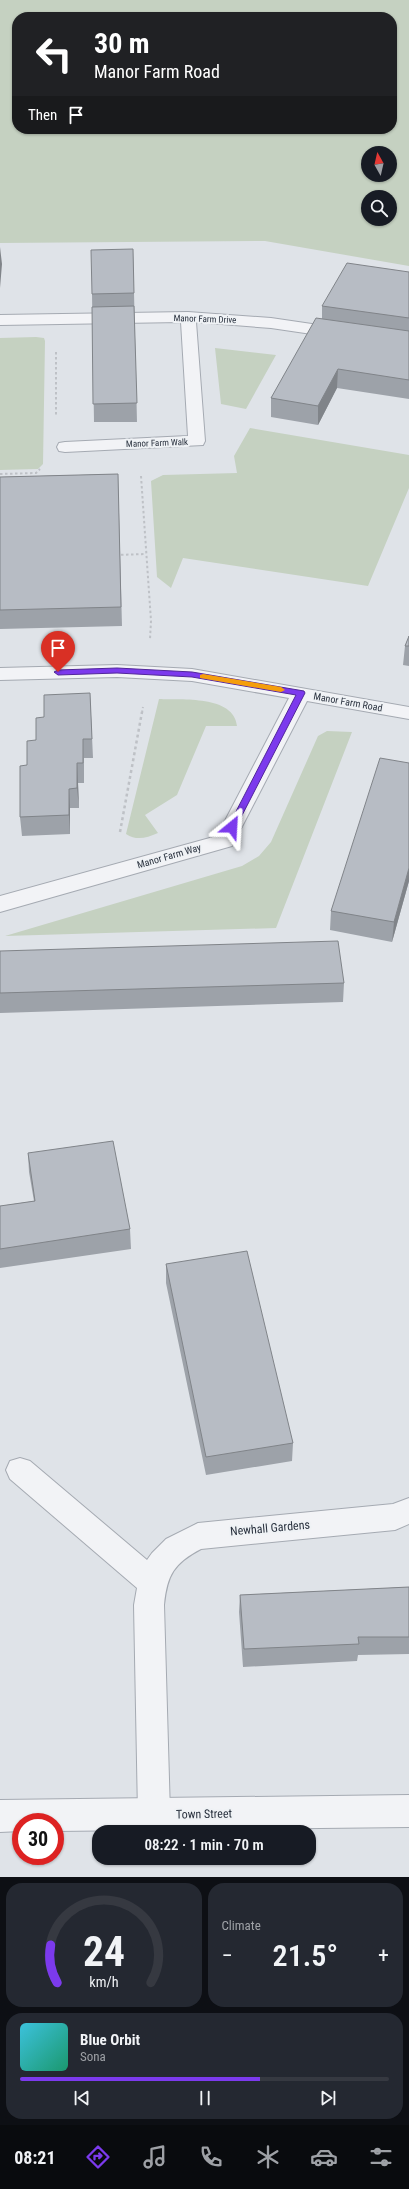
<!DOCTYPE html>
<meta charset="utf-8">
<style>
:root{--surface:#171b24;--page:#242831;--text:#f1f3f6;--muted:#9ea1a6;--line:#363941;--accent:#7c3aed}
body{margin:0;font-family:"Roboto Condensed",sans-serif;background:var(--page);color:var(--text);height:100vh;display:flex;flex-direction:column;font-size:15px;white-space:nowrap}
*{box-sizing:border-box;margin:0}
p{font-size:13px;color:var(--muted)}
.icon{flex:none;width:22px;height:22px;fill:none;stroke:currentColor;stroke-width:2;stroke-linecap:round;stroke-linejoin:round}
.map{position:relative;height:1877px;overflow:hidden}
.panel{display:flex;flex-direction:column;gap:6px;padding:6px;background:#0d0f14;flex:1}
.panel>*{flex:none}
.banner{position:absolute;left:12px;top:12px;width:385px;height:122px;border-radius:16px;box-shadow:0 1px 3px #0004;background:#202124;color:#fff;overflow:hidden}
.needle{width:26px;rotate:352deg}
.tools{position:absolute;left:361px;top:146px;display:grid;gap:8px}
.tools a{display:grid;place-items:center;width:36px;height:36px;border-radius:50%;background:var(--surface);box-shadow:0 1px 3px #0004;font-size:20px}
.speed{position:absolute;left:12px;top:1813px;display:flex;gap:8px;font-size:20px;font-weight:700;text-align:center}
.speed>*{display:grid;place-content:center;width:52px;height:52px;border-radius:50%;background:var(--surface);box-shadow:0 1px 3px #0004;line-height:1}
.speed .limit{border:6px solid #d22;background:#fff;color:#111}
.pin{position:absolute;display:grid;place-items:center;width:34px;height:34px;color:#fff;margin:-41px -17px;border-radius:50% 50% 50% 0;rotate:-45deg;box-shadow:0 0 4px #0007}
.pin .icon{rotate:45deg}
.me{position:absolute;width:44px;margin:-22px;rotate:27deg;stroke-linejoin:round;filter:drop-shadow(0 0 3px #0008)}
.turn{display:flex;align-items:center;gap:14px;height:84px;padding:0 16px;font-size:18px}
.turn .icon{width:52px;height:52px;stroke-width:2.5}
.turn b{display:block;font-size:28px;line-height:34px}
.then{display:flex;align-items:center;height:38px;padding:0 16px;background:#0003;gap:8px;font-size:15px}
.big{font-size:30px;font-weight:600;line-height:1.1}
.panel .card{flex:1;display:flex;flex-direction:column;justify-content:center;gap:6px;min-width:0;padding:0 14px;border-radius:16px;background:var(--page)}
.panel .dial{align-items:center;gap:0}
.dial svg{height:104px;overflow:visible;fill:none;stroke:var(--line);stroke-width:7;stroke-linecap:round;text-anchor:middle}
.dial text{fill:var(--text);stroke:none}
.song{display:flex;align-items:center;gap:12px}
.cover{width:48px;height:48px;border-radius:6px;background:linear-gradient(135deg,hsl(190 70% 55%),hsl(160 70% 35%))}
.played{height:4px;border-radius:2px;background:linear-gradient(90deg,var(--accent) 65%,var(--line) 65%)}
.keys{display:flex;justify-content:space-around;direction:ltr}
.heat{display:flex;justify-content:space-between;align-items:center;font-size:22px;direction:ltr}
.panel .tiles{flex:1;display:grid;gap:6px;grid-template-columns:1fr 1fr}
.card:last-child{grid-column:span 2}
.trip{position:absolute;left:92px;top:1825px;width:224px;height:40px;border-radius:16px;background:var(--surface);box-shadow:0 1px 3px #0004;font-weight:600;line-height:40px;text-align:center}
.tab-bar{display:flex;height:64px;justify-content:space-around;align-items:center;background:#090b0e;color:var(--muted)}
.tab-bar .icon{width:28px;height:28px}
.tab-bar .current{color:var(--accent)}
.tab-bar b{font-size:18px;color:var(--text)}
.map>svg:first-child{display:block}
.green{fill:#c5d1c1;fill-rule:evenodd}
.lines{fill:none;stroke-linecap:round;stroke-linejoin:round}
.minor-casing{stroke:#a5aab2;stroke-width:2}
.tertiary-casing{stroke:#a5aab2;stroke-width:2}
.path-far1{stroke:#bec1c6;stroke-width:2;stroke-dasharray:2.5 2.5;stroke-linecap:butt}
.path{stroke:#bec1c6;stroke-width:2.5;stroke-dasharray:3 3;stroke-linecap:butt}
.minor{fill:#f2f3f6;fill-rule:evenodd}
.tertiary{fill:#f2f3f6;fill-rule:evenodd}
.wall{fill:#9da2a9}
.shaded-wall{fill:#808489}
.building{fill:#b7bcc4;stroke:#808489}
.route{fill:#7c3aed;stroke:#51269a}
.slow{fill:#f59e0b}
.labels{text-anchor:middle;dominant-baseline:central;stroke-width:4;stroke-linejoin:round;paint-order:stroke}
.far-street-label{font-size:9px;fill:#29313e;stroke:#eff2f5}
.street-label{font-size:10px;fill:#29313e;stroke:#eff2f5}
.near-street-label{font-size:12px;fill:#29313e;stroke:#eff2f5}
</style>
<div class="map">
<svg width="409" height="1877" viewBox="0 0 409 1877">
<rect width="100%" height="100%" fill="#dfe3e8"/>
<!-- green -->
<path class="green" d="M0 0H409V266L265 241 0 243ZM17 17H392V129H17ZM368 153H390V175H368ZM368 197H390V219H368Z
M36 337 44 338 45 341 43 464 38 469 0 470V338Z
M215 348 276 355 246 409 221 404Z
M250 428 409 455V488L368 586 183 558 171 588 157 577 151 481 163 475 237 473 234 456Z
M159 699C181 700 234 695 237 726H206L177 795 145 815 158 833C146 838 137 841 126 834Z
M327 731 352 732 276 928 5 936 242 866 259 856 271 842 318 736Z"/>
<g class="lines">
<!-- minor casing -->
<g class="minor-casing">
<path id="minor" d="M188 312 271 318 339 328 344 330 347 333 344 336 339 338 271 328 196 322 205 441 203 445 65 452 59 451 57 447 59 443 65 442 188 436 181 322 0 325V315Z
M117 665 192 669 409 707V719L307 701 232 846 0 912V896L217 836 289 698 192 681 117 677 0 680V668Z
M20 1458 30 1461 147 1560 152 1553 166 1539 198 1523 393 1504 409 1498V1524L395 1530 201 1549C174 1563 167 1575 164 1605L170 1814 165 1825 154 1830 143 1825 138 1814 134 1605 137 1588 10 1479 6 1470 10 1461Z"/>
</g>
<!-- tertiary casing -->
<g class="tertiary-casing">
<path id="tertiary" d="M409 1795V1827L55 1831V1822H21V1831L0 1832V1800Z"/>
</g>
<!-- path-far1 -->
<path class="path-far1" d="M56 352V415
M0 474 36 473 40 469
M141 476 151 621 150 639
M116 555 146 554
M142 713 143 707"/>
<!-- path -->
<path class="path" d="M120 832 142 712"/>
<!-- minor -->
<use href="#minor" class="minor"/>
<!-- tertiary -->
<use href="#tertiary" class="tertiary"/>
</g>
<!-- wall -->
<path class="wall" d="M133 249 137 422H94L92 294Z
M409 272V399L337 388 318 425 271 417V398L322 318V306Z
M118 474 122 626 0 629V477Z
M409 636V666L403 665 405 646Z
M90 693 93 758H84V783H78L79 808H70V834L22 836 20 817 27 765 44 717Z
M409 763V881L392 942 330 930 331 911Z
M0 951 344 983 343 1002 0 1013Z
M28 1153 130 1229 131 1249 0 1268V1206L34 1201 29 1172Z
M166 1264 293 1443 292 1461 206 1475 166 1283Z
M409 1587V1654L358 1655 357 1661 243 1667 239 1612 240 1595Z"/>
<!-- shaded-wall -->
<path class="shaded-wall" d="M0 247 2 264 0 288Z
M338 369 337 388 318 425V406Z
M77 763 78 783 79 808 77 788Z
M69 789 70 808V834L69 815Z
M409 868V881L392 942 394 922Z"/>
<!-- building -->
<path class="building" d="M133 249 134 293 92 294 91 250Z
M347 263 409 272V318L322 306Z
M134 306 137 403 93 404 92 307Z
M316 318 409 331V380L338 369 318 406 271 398Z
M118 474 121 607 0 610V477Z
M409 636V646H405Z
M90 693 92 739H83V763H77V788L69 789V815L20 817V766L27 765V741L36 740V718L44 717V695Z
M380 758 409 763V868L394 922 331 911Z
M338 941 344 983 0 993V951Z
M113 1141 130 1229 0 1249V1206L35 1201 28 1153Z
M247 1251 293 1443 206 1457 166 1264Z
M409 1587V1637H358L359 1644 244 1649 240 1595Z"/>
<!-- route -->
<path class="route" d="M117 668 192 672 304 691 305 693 235 829 232 830 228 827 296 695 192 677 117 673 58 675 54 672 58 670Z"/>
<!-- slow -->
<path class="slow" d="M203 674 281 687 285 690 281 692 200 678V675Z"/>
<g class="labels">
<!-- far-street labels -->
<g class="far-street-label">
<text transform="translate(205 319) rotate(2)">Manor Farm Drive</text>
<text transform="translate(157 443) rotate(-2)">Manor Farm Walk</text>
</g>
<!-- street labels -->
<g class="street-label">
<text transform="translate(348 702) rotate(10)">Manor Farm Road</text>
<text transform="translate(169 856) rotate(-16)">Manor Farm Way</text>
</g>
<!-- near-street labels -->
<g class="near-street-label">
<text transform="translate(270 1528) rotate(-5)">Newhall Gardens</text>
<text transform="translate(204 1814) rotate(-1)">Town Street</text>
</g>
</g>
</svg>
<div class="tools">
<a><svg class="needle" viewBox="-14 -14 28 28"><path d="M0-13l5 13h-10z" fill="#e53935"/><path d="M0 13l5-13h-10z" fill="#9ea1a6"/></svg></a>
<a><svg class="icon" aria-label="search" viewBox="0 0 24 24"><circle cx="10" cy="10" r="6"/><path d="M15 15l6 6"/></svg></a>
</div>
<div class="speed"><div class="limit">30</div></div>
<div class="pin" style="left:58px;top:672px;background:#d93025"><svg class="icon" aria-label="arrive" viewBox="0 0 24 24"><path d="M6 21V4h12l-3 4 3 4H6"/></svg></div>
<svg class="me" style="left:232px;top:827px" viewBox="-20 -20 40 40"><path d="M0-17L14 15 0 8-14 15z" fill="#7c3aed" stroke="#fff" stroke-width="4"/></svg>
<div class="trip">08:22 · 1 min · 70 m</div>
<div class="banner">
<div class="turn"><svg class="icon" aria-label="left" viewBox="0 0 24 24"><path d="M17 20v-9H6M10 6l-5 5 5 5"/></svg><div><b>30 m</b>Manor Farm Road</div></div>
<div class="then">Then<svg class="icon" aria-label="arrive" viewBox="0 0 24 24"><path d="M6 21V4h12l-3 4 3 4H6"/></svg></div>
</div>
</div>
<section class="panel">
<div class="tiles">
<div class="card dial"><svg viewBox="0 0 100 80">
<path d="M14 69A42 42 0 1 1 86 69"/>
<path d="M14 69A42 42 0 0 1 9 40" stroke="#7c3aed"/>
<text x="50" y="56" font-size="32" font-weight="700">24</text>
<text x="50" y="72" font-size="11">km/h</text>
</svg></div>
<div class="card"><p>Climate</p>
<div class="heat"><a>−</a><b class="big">21.5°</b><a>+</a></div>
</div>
<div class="card">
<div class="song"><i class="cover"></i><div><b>Blue Orbit</b><p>Sona</p></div></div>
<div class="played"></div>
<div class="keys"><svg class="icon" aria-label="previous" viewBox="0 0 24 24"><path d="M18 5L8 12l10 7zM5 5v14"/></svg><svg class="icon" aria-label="pause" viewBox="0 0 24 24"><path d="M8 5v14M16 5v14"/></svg><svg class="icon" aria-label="next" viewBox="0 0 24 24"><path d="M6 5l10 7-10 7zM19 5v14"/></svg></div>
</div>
</div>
</section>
<nav class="tab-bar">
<b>08:21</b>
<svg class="icon current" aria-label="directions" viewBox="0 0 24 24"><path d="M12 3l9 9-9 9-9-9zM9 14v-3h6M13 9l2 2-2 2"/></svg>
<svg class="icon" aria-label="music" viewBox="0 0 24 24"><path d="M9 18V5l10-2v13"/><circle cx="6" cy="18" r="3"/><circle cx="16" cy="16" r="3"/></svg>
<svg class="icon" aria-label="phone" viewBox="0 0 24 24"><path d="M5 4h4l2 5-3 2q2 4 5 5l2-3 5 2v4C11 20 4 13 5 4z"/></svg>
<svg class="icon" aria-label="climate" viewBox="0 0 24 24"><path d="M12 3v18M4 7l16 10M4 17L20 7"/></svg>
<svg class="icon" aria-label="car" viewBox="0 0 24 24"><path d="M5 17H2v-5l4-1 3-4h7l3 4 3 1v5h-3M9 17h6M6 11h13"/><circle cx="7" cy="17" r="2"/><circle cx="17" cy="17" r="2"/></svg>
<svg class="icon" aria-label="filters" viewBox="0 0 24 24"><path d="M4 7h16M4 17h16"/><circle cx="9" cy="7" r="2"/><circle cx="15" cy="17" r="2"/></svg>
</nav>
